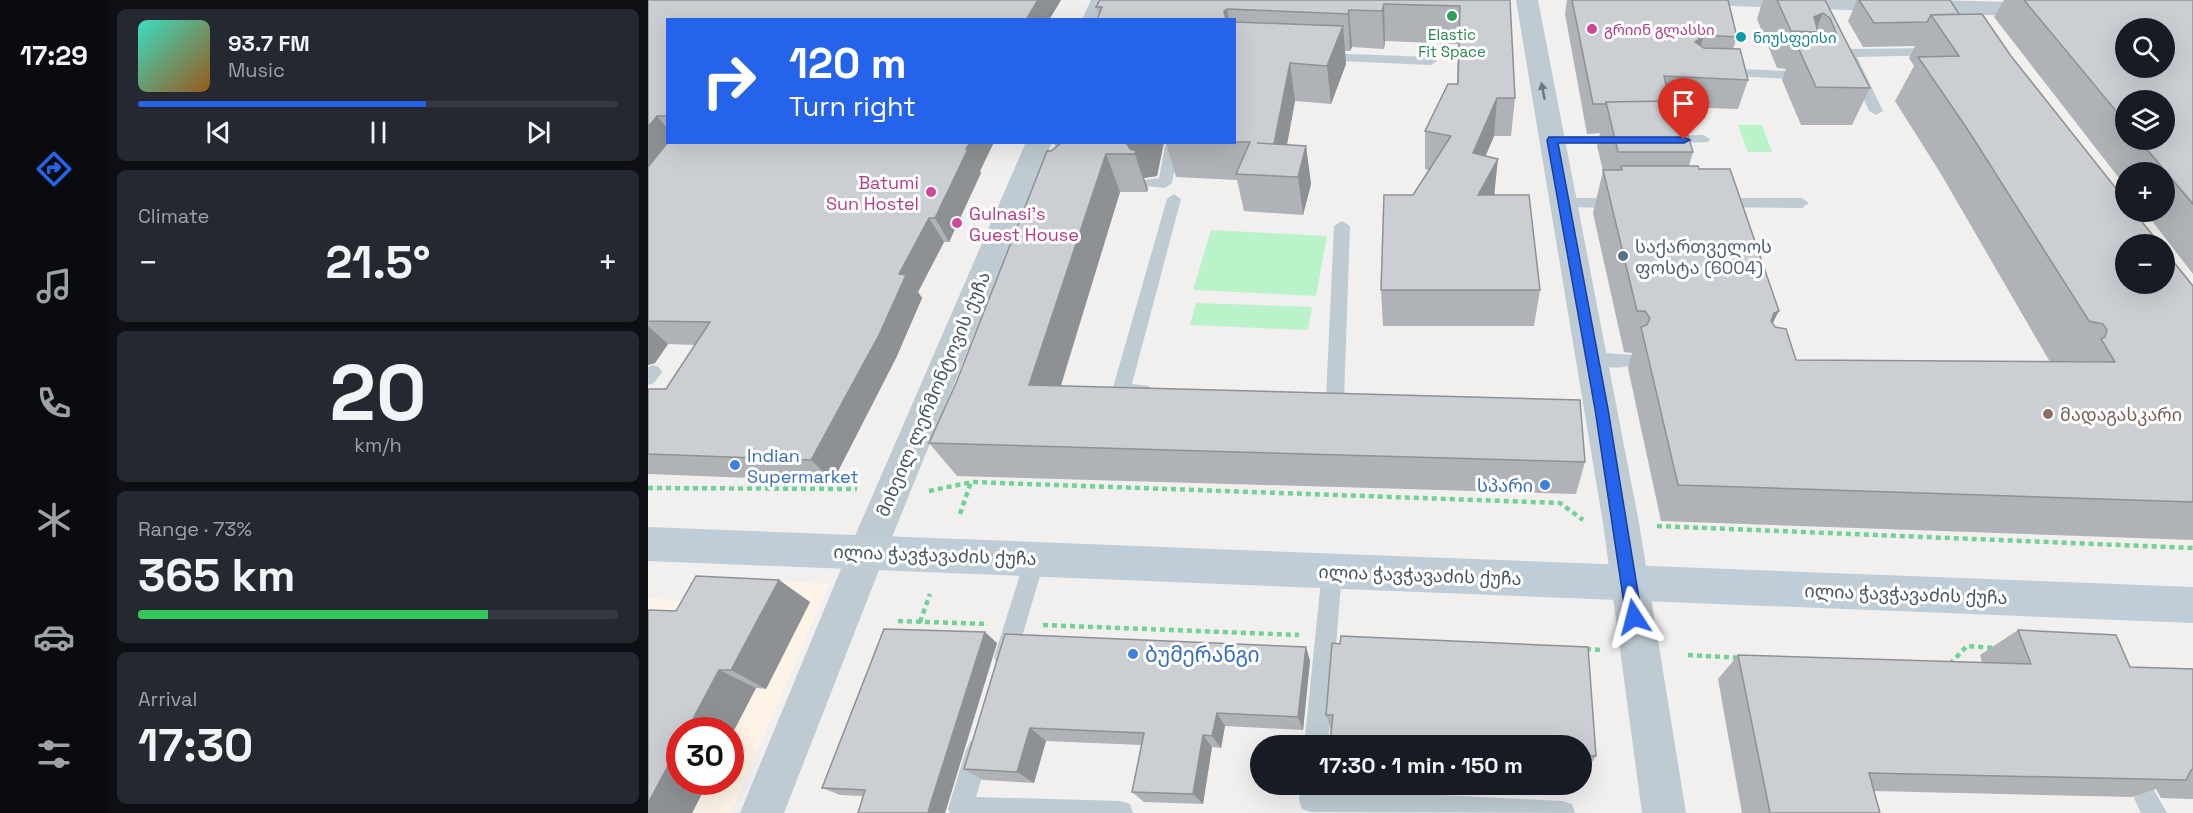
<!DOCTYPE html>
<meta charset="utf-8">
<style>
:root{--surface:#171b24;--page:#242831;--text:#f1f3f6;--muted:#9ea1a6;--line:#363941;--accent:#2563eb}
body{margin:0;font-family:"Space Grotesk","Noto Sans Georgian",sans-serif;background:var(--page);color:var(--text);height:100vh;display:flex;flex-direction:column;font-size:22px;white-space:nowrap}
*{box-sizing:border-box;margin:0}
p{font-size:20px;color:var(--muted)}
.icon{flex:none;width:33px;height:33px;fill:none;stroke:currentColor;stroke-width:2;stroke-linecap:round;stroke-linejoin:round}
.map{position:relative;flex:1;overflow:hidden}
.sheet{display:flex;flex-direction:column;gap:9px;padding:9px;background:#0d0f14;width:540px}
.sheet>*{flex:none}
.banner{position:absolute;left:18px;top:18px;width:570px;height:126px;border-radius:0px;box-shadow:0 6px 24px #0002;background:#2563eb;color:#fff;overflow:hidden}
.tools{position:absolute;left:1467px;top:18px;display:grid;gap:12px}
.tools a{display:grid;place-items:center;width:60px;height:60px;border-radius:50%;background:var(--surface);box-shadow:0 6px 24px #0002;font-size:30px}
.speed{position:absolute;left:18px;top:717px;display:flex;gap:12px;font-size:30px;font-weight:700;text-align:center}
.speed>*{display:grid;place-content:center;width:78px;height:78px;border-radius:50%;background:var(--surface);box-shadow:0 6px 24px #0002;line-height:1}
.speed .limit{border:9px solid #d22;background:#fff;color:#111}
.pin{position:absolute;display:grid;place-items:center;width:51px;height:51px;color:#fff;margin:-62px -26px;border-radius:50% 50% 50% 0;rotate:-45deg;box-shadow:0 0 6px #0007}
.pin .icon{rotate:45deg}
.me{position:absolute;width:66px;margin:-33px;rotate:351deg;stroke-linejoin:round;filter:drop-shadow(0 0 4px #0008)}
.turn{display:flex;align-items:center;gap:21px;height:126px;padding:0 24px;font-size:27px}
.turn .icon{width:78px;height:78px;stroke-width:2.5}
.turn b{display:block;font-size:42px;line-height:51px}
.big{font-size:45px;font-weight:600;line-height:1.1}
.sheet .card{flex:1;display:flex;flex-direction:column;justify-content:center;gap:9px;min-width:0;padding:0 21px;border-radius:9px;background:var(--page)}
.sheet .dial{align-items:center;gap:0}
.dial b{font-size:78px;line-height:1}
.song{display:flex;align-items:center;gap:18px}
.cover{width:72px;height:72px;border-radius:9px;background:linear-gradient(135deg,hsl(170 70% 55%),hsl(30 70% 35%))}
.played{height:6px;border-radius:3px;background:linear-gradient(90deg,var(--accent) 60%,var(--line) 60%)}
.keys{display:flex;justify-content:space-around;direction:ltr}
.heat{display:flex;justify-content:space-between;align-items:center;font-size:33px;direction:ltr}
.charge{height:9px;border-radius:4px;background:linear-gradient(90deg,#34c759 73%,var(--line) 0)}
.trip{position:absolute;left:602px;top:735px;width:342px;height:60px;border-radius:30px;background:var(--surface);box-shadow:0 6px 24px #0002;font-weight:600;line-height:60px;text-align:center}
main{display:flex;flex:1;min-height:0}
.tab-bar{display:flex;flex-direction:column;width:108px;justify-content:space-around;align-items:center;background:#090b0e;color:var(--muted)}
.tab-bar .icon{width:42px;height:42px}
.tab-bar .active{color:var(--accent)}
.tab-bar b{font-size:27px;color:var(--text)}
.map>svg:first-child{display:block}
.commercial{fill:#fdf4e7;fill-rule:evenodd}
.green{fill:#baf2ca}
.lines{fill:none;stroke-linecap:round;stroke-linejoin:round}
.path{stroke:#70d297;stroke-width:4.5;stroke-dasharray:5 4;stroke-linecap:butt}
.service{fill:#becbd2;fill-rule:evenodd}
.minor{fill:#becbd2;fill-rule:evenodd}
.secondary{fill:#becdd7;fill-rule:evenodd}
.wall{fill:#afb2b6;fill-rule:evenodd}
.shaded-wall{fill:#8e9194}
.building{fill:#cbcfd4;stroke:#8e9194;stroke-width:1.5;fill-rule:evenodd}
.oneway{fill:#6a7881}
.route{fill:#2563eb;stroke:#184099;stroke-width:1.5}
.leisure-dot{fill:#2e9e5b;stroke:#fff;stroke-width:2}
.hotel-dot{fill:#d1479c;stroke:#fff;stroke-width:2}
.culture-dot{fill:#0f9aa8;stroke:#fff;stroke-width:2}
.service-dot{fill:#5c6f8a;stroke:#fff;stroke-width:2}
.education-dot{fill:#8d6e63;stroke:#fff;stroke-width:2}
.shop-dot{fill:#3f7fe0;stroke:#fff;stroke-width:2}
.labels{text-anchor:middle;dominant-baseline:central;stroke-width:6;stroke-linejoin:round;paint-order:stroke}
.far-hotel-label{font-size:15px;fill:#b23c85;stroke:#fff;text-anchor:start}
.far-leisure-label{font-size:15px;fill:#27864d;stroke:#fff}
.far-culture-label{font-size:15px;fill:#0d838f;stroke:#fff;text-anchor:start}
.hotel-label{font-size:18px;fill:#b23c85;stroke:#fff;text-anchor:end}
.service-label{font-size:18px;fill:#4e5e75;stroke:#fff;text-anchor:start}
.street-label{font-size:18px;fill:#46555e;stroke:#fff}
.education-label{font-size:18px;fill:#785e54;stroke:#fff;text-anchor:start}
.shop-label{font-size:18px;fill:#366cbe;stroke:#fff;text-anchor:start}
.near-shop-label{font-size:21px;fill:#366cbe;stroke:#fff;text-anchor:start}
</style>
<main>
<nav class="tab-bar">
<b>17:29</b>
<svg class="icon active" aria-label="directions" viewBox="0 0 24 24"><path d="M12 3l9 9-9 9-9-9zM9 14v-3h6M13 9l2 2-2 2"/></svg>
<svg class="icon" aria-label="music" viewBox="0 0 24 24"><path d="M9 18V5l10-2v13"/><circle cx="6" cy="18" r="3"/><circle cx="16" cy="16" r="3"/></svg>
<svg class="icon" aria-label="phone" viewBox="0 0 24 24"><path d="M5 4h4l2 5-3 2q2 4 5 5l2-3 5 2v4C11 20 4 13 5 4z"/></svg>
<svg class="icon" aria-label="climate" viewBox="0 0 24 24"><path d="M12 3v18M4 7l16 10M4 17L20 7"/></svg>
<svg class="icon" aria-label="car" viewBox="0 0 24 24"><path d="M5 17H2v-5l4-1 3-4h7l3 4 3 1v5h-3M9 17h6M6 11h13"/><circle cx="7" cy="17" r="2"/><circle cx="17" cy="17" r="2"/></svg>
<svg class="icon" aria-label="filters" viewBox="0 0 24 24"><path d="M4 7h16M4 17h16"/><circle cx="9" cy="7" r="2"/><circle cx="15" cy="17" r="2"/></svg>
</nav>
<section class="sheet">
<div class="card">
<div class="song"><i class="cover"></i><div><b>93.7 FM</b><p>Music</p></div></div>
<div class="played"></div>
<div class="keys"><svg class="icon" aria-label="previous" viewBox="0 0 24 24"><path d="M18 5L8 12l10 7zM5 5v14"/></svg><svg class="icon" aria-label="pause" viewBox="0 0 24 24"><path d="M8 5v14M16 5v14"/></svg><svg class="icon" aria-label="next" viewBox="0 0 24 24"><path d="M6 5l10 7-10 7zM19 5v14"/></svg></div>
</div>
<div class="card"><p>Climate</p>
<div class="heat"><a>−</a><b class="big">21.5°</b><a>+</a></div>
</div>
<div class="card dial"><b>20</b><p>km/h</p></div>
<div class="card"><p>Range · 73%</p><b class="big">365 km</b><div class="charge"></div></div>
<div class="card"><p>Arrival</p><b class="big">17:30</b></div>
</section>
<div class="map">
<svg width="1545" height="813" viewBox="0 0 1545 813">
<rect width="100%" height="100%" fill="#f2efef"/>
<!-- commercial -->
<path class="commercial" d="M88 578 181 584 83 813H0V598L37 600ZM32 730H82V782H32Z"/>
<!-- green -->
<path class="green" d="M1090 125H1114L1124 152H1100Z
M563 230 679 236 668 296 545 290Z
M548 303 664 307 660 330 542 325Z"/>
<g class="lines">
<!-- path -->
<path class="path" d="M0 488 209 489
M281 491 324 482 912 503 935 520
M312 514 323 482
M1009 526 1545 548
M250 621 340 624
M272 622 282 594
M395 625 651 635
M938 649 954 650
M1040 655 1093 658
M1302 664 1319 646 1347 648"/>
<!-- service -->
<path class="service" d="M1288 48 1294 52 1292 55 1209 57 1235 111 1228 115 1221 111 1195 53 1201 49Z
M672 53 783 57 789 61 783 65 668 60 666 57 668 54Z
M1074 68 1161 72 1167 76 1161 80 1069 75 1068 72 1069 69Z
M1055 135 1062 139 1060 142 1017 144 1010 140 1017 136Z
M904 136H975L982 140 975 144 899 143 897 140 899 137Z
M518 142H532L524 183 517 188 496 186 494 183 496 180 511 178Z
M526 194 533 199 484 384 501 386 504 391 501 396C491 399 477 399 467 396L464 391 519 199Z
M916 198H971L978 203 971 208 911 207 909 203 911 199Z
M1071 198H1154L1161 203 1154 208 1066 207 1064 203 1066 199Z
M694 221 702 226 696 399 693 404 687 406 681 404 678 399 686 226Z
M944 352 984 355 987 360 984 365C971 369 951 368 938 364L935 359 938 354Z
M5 365 11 367 14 372 6 383 0 385V367Z
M387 550 394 552 397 559 368 657 365 665 357 668 349 665 346 657 377 559 380 552Z
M684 562 691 564 694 571 680 746H656L674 571 677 564Z
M330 738 338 742 342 750 328 797 473 801 482 804 485 813H302L300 809 318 750 322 742Z
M652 784H676V789L915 801 924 804 927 813 663 812 654 809 651 800Z
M1498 786 1506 790 1519 813H1493L1486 798 1490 790Z"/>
<!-- minor -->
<path class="minor" d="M443 0H465L456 20H434Z
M868 0H890L991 523 1038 813H994L955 523Z
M1074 0H1287L1395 3 1403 5 1406 10 1403 15 1395 17 1085 6 1077 5Z
M378 142H404L238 552 136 813H92L200 552Z"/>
<!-- secondary -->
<path class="secondary" d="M0 527 1545 587V623L0 561Z"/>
</g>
<!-- wall -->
<path class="wall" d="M0 0H413L401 20H20V142H346L332 171 333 173 301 242H296L270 292 274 298 248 358 185 481 0 474V389H18L47 345 20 344 7 363 0 365Z
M862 0 867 98 863 136H846L837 156 847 195 892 290 886 326H735L733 290 765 195 781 170 777 169V131L809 84 810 44 737 41 736 49 704 47 702 51H697L698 64 683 104 647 101 639 145 658 146 663 184 655 215 596 211 589 180 528 177 518 142H586V20H449L451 15 448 7Z
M919 0H1080L1089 37 1085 49 1100 80 1090 109 1031 107 1045 152 1041 166 1125 324 1148 360 1402 362 1293 174 1247 101 1266 66 1261 58 1267 46 1215 47 1200 21 1209 0H1302L1311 14 1363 56 1545 286V540L1013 521 980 368 984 353 976 352 945 213 955 171 949 146 952 133 939 134 917 14Z
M1115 0H1177L1222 88 1204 125H1153L1134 80 1138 69 1129 68 1109 19Z
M1356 0H1545V274L1497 212H1516V172H1478V187L1346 17ZM1478 100 1516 140H1478Z
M406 142H516L509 176 496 178 500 189 499 192H472L413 386 937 462 928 494 309 476 281 443 308 383 403 151 408 147Z
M131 580 162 602 118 689 108 688 82 738V730L60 782 44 813H0L28 611Z
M1370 630 1482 667 1545 669V799L1513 798 1508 789 1484 797 1226 791 1232 813H1094L1070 679 1090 655 1334 663 1332 655Z
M357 634 658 647 662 661 655 730 577 726 573 748 564 747 555 804 496 802 484 792 494 745 398 741 386 783 335 780 316 769Z
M693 636 940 647 948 756 939 770H933V746H683L682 743 683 730 678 715 684 643 692 644Z
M349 643 297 813H210L215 796 192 795 174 788Z"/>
<!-- shaded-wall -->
<path class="shaded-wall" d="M390 0H413L401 20H378Z
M736 4 737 41 736 49 734 11Z
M579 9 581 20H578L576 11Z
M701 10 704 47 702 51 700 14Z
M1175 13 1167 32 1166 17Z
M695 26 698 64 683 104 679 66Z
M1056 35 1047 65V42Z
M642 63 647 101 633 176 626 144Z
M849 98 846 136 823 191 825 153Z
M9 116 20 129V142L0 174V127Z
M322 142H346L332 171 333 173 301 242 287 218Z
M481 142H516L509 176 496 178 500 189 499 192 487 154H483L479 144Z
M658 146 663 184 655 215 650 177Z
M458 154 472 192 402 420 381 385Z
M850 159 846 197 830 195Z
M281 218 296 242 270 292 274 298 248 358 185 481 163 460 251 274Z
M1131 311 1110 352 1126 313Z
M0 326 20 344 7 363 0 365Z
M131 580 162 602 118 689 83 670Z
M337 632 349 643 297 813H280L283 802Z
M658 647 662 661 655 730 650 717Z
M71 670 108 688 82 738V730H39Z
M569 713 577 726 573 748 564 736Z
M382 728 398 741 386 783 369 772Z
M555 735 564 747 555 804 545 794Z
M32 744V782H60L44 813H0V803Z"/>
<!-- building -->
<path class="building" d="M0 0H390L378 20H20V116H9L0 127Z
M452 0H862L867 98H849L825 153 850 159 830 195H881L892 290H733L736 195H765L803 136 777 131 800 84H810L812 6 736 4 734 11 701 10 700 14 579 9 576 11 578 20H449L454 7H448Z
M924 0H1080L1089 37 1056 35 1047 42 1056 48 1092 49 1100 80 1016 76 1022 101 958 102V104H945Z
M1129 0H1177L1222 88 1168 87 1148 43 1188 44 1190 38 1182 18 1175 13 1166 17 1170 32 1143 31Z
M1211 0H1302L1311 14 1283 15 1279 22 1226 23Z
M1376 0H1545V204L1491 140H1516V100H1478V123ZM1478 28H1516V68H1478Z
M1334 14 1363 56 1478 201V212H1486L1512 244H1478V284H1516V250L1545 286V502L1030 485 993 327 999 325 1002 318 997 311H989L955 170H974L973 166H1050L1051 169H1082L1131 311 1126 313 1123 321 1127 327 1138 329 1148 360 1467 362 1453 339 1457 337 1459 330 1455 324 1441 321 1320 130 1270 57 1311 56 1283 15Z
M586 22 695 26 679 66 642 63 626 144 609 143 658 146 650 177 588 174 602 142H586Z
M1029 101 1045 152H970L958 102Z
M20 142H322L318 149H320L287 218H281L251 274 258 275 231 335 163 460 0 454V389H18L62 322 0 321V167Z
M410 142H481L479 144 482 149 488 151 487 154H458L381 385 932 400 937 462 281 443 308 383 399 151H403L412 144Z
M48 576 131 580 83 670H71L39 730H32V744L0 803V610L28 611Z
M236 629 337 632 283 802 280 813H210L217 790 174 788Z
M1370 630 1468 635 1482 667 1545 669V769L1543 770 1538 780 1221 773 1232 813H1122L1090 655 1383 664Z
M357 634 658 647 650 717 569 713 564 736 555 735 545 794 484 792 496 733 382 728 369 772 316 769Z
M693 636 940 647 948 756 933 755V746H732L682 743 685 715H678L684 643 692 644Z"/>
<!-- one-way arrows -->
<defs><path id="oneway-solid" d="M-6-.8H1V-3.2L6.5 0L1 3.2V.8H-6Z" transform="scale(1.5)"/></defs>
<use class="oneway" href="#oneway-solid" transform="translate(895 91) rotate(-101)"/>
<!-- route -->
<path class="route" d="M901 137H1036L1042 140 1036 143H910L960 409 994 617 992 623 986 625 981 623 978 617 947 409 899 140Z"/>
<!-- markers -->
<circle class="leisure-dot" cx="804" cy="16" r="6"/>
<g class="hotel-dot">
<circle cx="944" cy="29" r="6"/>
<circle cx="283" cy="192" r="6"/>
<circle cx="309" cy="223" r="6"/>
</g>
<circle class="culture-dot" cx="1093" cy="37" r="6"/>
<circle class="service-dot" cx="975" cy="256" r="6"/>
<circle class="education-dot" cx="1400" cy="414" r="6"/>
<g class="shop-dot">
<circle cx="87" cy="465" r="6"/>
<circle cx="897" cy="485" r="6"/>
<circle cx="485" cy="654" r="6"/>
</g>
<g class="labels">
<!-- far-hotel labels -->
<g class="far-hotel-label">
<text x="956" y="29">გრიინ გლასსი</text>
</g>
<!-- far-leisure labels -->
<g class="far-leisure-label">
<text x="804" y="34">Elastic<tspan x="804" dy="17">Fit Space</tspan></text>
</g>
<!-- far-culture labels -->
<g class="far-culture-label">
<text x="1105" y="37">ნიუსფეისი</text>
</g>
<!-- hotel labels -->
<g class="hotel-label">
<text x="271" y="182">Batumi<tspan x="271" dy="21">Sun Hostel</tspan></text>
<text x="321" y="213" text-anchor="start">Gulnasi's<tspan x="321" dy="21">Guest House</tspan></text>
</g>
<!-- service labels -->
<g class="service-label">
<text x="987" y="246">საქართველოს<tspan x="987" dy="21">ფოსტა (6004)</tspan></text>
</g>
<!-- street labels -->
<g class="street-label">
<text transform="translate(285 394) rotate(-67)">მიხეილ ლერმონტოვის ქუჩა</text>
<text transform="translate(287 555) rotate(2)">ილია ჭავჭავაძის ქუჩა</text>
<text transform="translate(772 575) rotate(2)">ილია ჭავჭავაძის ქუჩა</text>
<text transform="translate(1258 594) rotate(2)">ილია ჭავჭავაძის ქუჩა</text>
</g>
<!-- education labels -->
<g class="education-label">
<text x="1412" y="414">მადაგასკარი</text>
</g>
<!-- shop labels -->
<g class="shop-label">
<text x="99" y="455">Indian<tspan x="99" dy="21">Supermarket</tspan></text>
<text x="885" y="485" text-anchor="end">სპარი</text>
</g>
<!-- near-shop labels -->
<g class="near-shop-label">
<text x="497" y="654">ბუმერანგი</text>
</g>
</g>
</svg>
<div class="tools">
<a><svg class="icon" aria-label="search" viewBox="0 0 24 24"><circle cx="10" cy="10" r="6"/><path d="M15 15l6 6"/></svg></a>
<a><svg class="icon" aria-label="layers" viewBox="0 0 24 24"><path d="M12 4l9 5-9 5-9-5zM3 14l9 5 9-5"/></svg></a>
<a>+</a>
<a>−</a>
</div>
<div class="speed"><div class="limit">30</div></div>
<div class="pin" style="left:1036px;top:140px;background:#d93025"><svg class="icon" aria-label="arrive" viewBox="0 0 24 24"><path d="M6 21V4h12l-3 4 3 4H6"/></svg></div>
<svg class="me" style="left:986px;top:617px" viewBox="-20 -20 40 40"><path d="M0-17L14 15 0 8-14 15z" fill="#2563eb" stroke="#fff" stroke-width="4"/></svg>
<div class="trip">17:30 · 1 min · 150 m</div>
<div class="banner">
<div class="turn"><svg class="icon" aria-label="right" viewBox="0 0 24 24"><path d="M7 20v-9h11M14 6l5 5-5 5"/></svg><div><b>120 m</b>Turn right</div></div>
</div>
</div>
</main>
